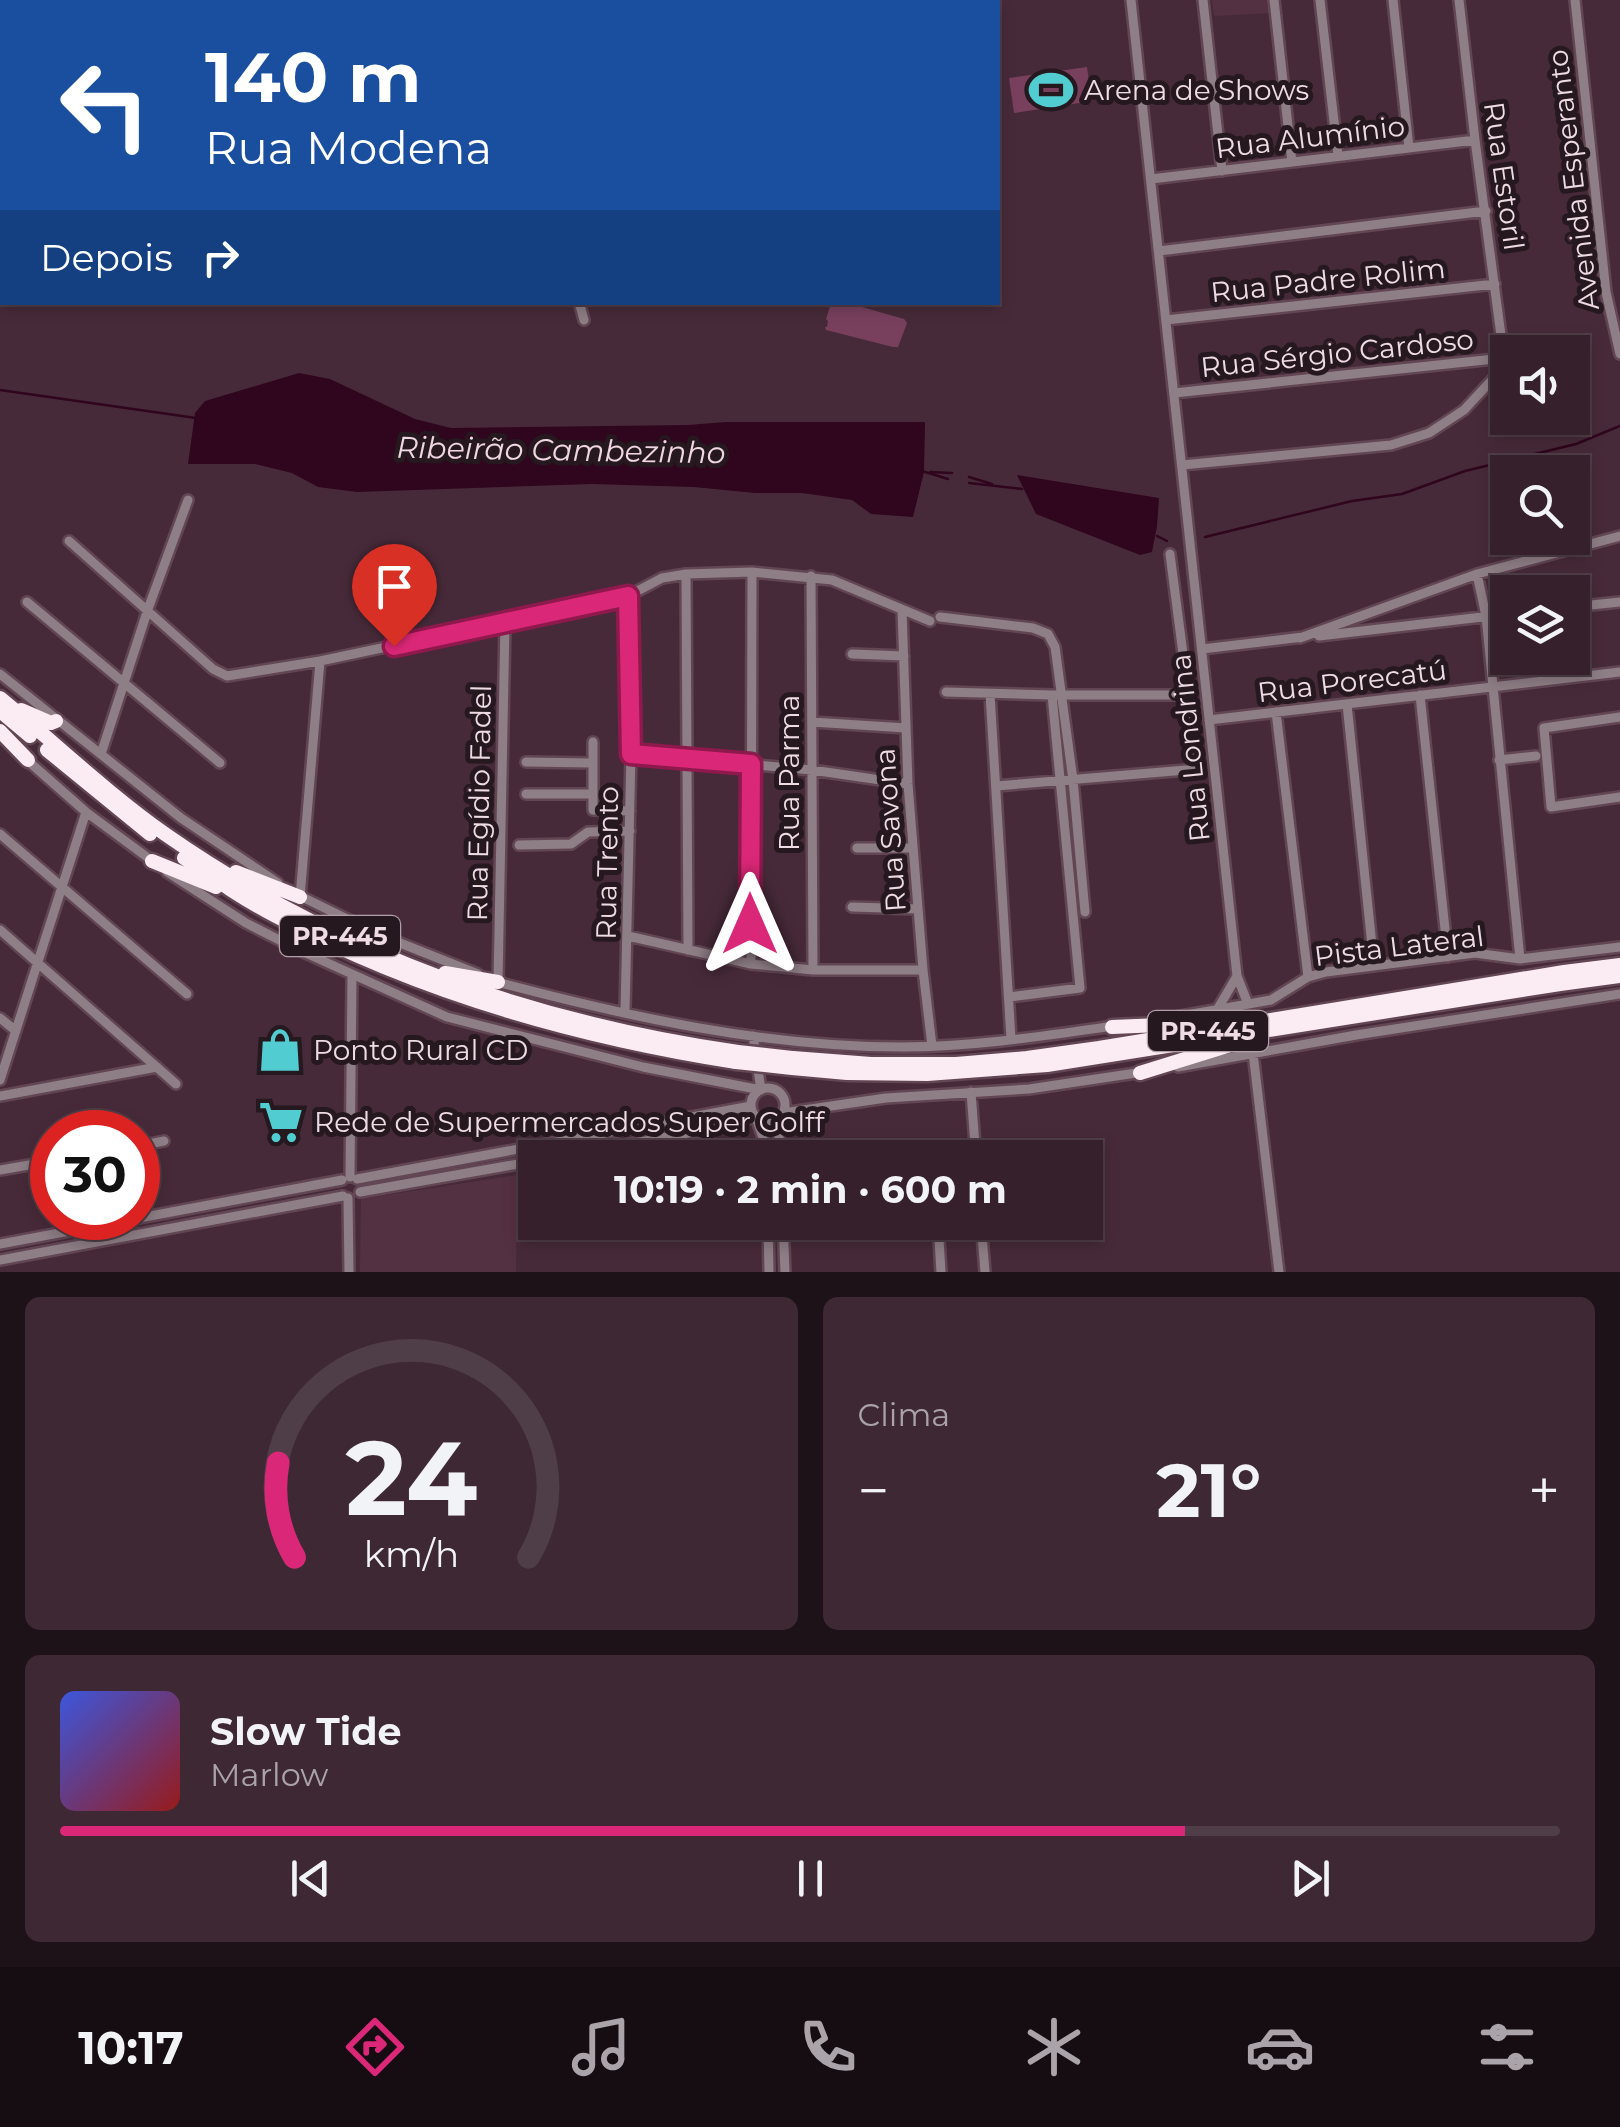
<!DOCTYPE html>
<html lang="pt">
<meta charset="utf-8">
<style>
:root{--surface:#35202b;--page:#3d2833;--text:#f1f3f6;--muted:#aaa3a9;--line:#4f3e47;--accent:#db2777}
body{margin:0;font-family:Montserrat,sans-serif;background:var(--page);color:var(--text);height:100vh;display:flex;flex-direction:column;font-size:38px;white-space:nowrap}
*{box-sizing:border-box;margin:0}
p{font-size:32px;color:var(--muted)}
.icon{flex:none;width:55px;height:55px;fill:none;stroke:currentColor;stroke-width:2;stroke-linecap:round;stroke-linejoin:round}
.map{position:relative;height:1272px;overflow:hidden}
.details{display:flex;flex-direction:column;gap:25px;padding:25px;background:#1d1218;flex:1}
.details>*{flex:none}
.banner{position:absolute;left:0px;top:0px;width:1000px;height:305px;box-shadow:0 5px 15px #0003,0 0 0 2px var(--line);background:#1a4fa0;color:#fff;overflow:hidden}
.tools{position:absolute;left:1490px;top:335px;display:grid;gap:20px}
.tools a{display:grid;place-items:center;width:100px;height:100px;border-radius:0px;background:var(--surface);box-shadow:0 5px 15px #0003,0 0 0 2px var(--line);font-size:50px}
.speed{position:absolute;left:30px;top:1110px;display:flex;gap:20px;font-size:50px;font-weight:700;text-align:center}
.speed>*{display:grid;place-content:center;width:130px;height:130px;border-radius:50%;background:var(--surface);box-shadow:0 5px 15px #0003,0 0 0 2px var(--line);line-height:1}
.speed .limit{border:15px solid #d22;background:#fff;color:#111}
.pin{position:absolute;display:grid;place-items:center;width:85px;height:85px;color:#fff;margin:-102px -42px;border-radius:50% 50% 50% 0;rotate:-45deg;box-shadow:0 0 10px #0007}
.pin .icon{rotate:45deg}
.me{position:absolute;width:110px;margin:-55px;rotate:0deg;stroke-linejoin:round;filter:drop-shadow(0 0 8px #0008)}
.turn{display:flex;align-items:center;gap:35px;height:210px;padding:0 40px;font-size:45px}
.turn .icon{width:130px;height:130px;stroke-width:2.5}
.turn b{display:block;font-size:70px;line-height:85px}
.then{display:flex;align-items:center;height:95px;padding:0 40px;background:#0003;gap:20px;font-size:38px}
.big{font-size:75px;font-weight:700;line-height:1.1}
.details .tile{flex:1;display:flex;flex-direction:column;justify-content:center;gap:15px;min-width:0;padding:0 35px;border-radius:15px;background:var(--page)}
.details .dial{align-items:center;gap:0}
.dial svg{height:260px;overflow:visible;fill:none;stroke:var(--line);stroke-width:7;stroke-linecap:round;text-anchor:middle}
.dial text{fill:var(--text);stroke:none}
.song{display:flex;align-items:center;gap:30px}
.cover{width:120px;height:120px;border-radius:15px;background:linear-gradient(135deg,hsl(230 70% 55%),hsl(0 70% 35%))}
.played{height:10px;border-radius:5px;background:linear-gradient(90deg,var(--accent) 75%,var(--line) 75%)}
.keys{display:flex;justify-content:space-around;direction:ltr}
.heat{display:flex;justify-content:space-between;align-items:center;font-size:55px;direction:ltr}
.details .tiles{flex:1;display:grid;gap:25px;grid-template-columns:1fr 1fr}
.tile:last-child{grid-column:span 2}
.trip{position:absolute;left:518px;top:1140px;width:585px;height:100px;border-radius:0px;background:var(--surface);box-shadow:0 5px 15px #0003,0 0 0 2px var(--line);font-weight:700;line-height:100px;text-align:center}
.tab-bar{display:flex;height:160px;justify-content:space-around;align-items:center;background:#150d11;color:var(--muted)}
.tab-bar .icon{width:70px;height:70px}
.tab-bar .on{color:var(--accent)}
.tab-bar b{font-size:45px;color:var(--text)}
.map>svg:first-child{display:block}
.built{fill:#543043}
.green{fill:#79405e}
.water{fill:#30051e}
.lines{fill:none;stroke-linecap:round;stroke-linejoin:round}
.stream{stroke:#30051e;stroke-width:2.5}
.minor-casing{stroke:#624654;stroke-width:14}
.highway-casing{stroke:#624654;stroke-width:19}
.minor{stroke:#8e7e85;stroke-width:9}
.highway{stroke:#fbebf2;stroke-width:14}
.highway-bridge-casing{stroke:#624654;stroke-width:19;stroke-linecap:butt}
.highway-bridge{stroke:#fbebf2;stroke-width:14}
.route-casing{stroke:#8e194d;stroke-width:25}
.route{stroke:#db2777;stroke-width:18}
.labels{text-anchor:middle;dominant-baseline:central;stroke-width:10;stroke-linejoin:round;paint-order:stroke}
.shield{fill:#25181e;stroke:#b2a0a9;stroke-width:2.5}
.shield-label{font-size:25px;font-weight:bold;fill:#efdbe4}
.poi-label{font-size:28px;fill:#efdbe4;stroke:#25181e;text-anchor:start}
.street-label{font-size:28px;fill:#efdbe4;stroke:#25181e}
.water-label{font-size:30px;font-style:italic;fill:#f0d7e2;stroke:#25181e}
</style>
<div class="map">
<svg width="1620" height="1272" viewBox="0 0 1620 1272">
<rect width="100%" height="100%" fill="#472a39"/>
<!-- built -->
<path class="built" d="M1212 0H1270L1272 13 1214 16Z
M517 1175 516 1272H360L361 1199Z"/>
<!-- green -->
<path class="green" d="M1087 67 1092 101 1014 113 1009 78Z
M831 303H848L904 319 907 323 898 347H893L826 330 825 327H827L828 321 826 319Z"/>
<!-- water -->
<path class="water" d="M299 373 330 379 415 419 451 428 688 425 726 422H925L924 472 913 517 871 514 852 500 802 493H755L694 487 592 484 357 492 318 487 292 473 255 464H188L195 413 205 401Z
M1017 475 1159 498 1157 526 1152 552 1140 555 1036 514Z"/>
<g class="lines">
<!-- stream -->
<path class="stream" d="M0 390 196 418
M922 471 948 479
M930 472 952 473
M969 477 992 484
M969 483 1022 489
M1157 536 1167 541
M1205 537 1352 501 1402 494 1465 471 1576 444 1620 426"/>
<!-- minor casing -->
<g class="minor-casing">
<path id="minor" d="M389 0 390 2
M1131 0 1237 976 1248 1004
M1203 0 1222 171
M1274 0 1292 162
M1320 0 1338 156
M1393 0 1409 148
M1575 0 1606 292 1620 354
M1151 179 1475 140
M1159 251 1486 211
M579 302 584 320
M1166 320 1495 284
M1174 393 1504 358
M1182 465 1391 445 1429 433 1464 410 1503 368 1504 358 1475 140 1459 0
M69 541 213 669 227 676 320 661 628 596 662 578 686 574 752 572 832 580 930 621
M686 574 688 950
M1477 574 1486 616 1520 959
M811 576 813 970
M27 602 220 763
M1572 607 1620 602
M902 610 908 784 923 970 932 1046
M940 617 1033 628 1048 634 1055 647 1073 780 1085 912
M1319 636 1508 614
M1300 638 1477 574 1620 536
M1202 649 1303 637
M852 654 904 656
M0 674 181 818 278 883
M946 692 1052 695H1188
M990 694 1011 1039
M1420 695 1448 957
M1347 704 1374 965
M1276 712 1308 977
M1620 717 1544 728 1551 807 1620 797
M1209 720 1620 672
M812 722 906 728
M593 742V810L630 811
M101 754 148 609 188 500
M631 754 812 770 908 784
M27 760 86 812 155 863
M1499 760 1536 756
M526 762 592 763
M996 786 1198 769 1170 554
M526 794H592
M0 834 187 994
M519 845 571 844 588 832 630 831
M857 848H913
M167 872 246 923 299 950 447 1017 643 1067 761 1090 753 1036
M296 894 380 935 478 974
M300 897 320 661
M852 907 918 909
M0 930 176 1084
M628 936 751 964 813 970H923
M751 964 752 572
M497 982C629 1017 765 1047 902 1047 972 1047 1044 1036 1114 1026
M498 982 505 624
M1009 997 1080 988 1052 695
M1217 1010 1237 976
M625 1011 631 754 628 596
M0 1018 16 1031
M1164 1019 1271 1000 1308 977 1326 972 1475 953 1520 959 1620 947
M1253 1053 1279 1272
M1178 1067 1356 1035 1620 994
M0 1080 86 812
M751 1105a17 17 0 1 1 34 0a17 17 0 1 1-34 0Z
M971 1092 976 1158
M0 1096 157 1067
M783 1113 886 1098 1029 1089 1143 1072
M778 1118 780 1158
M138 1146 164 1141
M933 1150 934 1158
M557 1158 693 1132 756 1117 763 1138 764 1158
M0 1170 52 1161
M350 1177 352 975
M357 1179 751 1106
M360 1192 535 1161
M348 1198 349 1272
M768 1222 769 1272
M783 1222 785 1272
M938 1222 941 1272
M981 1222 985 1272
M0 1244 342 1180
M0 1260 343 1196"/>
</g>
<!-- highway casing -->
<g class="highway-casing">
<path id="highway" d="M211 2 216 0
M251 2 257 0
M0 135 2 133
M0 154 2 152
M0 698C55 743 107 793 165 834 337 954 531 1022 738 1052
M21 710 51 723 56 721
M0 711 30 736
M0 731 28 760
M47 750 150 834
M184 858C213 878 243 899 274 915 417 992 576 1037 736 1062
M152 861 216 887
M236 872 300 897
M445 973 498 982
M1112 1027 1209 1023
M793 1058 871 1064H956L1027 1058 1099 1048 1564 972 1620 965
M792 1068 847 1073 927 1074 1047 1065 1560 984 1620 976
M1140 1073 1230 1045"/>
</g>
<!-- minor -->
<use href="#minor" class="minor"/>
<!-- highway -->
<use href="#highway" class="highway"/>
<!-- highway-bridge casing -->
<g class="highway-bridge-casing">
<path id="highway-bridge" d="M738 1052 792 1058
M736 1062 792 1068"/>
</g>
<!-- highway-bridge -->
<use href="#highway-bridge" class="highway-bridge"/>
</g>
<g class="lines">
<!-- route casing -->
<g class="route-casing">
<path id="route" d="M394 646 628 596 631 754 751 764 750 924"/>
</g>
<!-- route -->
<use href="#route" class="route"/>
</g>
<!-- icons -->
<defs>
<g id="stadium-bare" transform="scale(3.45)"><path d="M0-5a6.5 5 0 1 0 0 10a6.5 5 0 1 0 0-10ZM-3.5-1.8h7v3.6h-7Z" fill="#51ccd1" stroke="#25181e" stroke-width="2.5" paint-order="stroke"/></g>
<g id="shop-bare" transform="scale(3.45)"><path d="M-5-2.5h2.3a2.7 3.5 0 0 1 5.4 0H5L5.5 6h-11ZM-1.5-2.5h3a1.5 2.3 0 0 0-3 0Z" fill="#51ccd1" stroke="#25181e" stroke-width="2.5" paint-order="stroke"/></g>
<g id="supermarket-bare" transform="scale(3.45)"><path d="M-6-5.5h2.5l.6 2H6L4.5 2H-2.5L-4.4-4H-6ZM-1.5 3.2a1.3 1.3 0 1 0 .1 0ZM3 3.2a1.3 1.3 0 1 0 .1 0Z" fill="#51ccd1" stroke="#25181e" stroke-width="2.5" paint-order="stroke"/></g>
</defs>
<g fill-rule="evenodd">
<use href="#stadium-bare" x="1051" y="90"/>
<use href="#shop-bare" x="280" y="1050"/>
<use href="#supermarket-bare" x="281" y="1122"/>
</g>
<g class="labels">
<!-- shield labels -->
<g class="shield">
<rect x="280" y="916" width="120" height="40" rx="8"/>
<rect x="1148" y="1011" width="120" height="40" rx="8"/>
</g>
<g class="shield-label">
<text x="340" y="936">PR-445</text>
<text x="1208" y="1031">PR-445</text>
</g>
<!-- poi labels -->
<g class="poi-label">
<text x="1084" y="90">Arena de Shows</text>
<text x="313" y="1050">Ponto Rural CD</text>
<text x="314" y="1122">Rede de Supermercados Super Golff</text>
</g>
<!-- street labels -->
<g class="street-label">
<text transform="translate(1310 137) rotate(-7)">Rua Alumínio</text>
<text transform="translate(1504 176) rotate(82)">Rua Estoril</text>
<text transform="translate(1573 180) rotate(-97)">Avenida Esperanto</text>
<text transform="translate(1328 280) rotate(-6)">Rua Padre Rolim</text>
<text transform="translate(1337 353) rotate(-6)">Rua Sérgio Cardoso</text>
<text transform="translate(1352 681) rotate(-7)">Rua Porecatú</text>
<text transform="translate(1190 748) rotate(-96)">Rua Londrina</text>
<text transform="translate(789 773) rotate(-90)">Rua Parma</text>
<text transform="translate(479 803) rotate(-89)">Rua Egídio Fadel</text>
<text transform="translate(890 830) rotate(-94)">Rua Savona</text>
<text transform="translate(607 863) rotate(-89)">Rua Trento</text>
<text transform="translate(1399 946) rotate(-7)">Pista Lateral</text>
</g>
<!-- water labels -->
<g class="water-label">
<text transform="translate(561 450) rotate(1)">Ribeirão Cambezinho</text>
</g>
</g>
</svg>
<div class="tools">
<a><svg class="icon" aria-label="sound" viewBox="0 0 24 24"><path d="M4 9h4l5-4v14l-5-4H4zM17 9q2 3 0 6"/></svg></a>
<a><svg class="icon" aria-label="search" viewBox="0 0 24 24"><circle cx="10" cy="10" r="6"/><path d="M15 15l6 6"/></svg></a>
<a><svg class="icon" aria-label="layers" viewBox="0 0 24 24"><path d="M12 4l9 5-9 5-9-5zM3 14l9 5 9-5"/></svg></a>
</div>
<div class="speed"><div class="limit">30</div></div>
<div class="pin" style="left:394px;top:646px;background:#d93025"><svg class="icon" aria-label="arrive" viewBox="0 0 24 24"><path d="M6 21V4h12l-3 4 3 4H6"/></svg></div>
<svg class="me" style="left:750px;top:924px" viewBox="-20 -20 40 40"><path d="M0-17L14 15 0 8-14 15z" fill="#db2777" stroke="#fff" stroke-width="4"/></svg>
<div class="trip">10:19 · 2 min · 600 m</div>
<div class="banner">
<div class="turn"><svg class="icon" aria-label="left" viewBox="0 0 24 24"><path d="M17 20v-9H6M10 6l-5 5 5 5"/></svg><div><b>140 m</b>Rua Modena</div></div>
<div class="then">Depois<svg class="icon" aria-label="right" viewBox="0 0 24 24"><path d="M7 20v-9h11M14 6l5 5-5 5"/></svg></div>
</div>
</div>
<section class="details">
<div class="tiles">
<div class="tile dial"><svg viewBox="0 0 100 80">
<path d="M14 69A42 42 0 1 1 86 69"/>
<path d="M14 69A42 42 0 0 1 9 40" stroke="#db2777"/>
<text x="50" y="56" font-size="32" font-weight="700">24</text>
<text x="50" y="72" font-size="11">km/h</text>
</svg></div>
<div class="tile"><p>Clima</p>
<div class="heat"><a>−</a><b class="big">21°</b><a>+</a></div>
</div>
<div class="tile">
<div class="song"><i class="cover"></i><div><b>Slow Tide</b><p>Marlow</p></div></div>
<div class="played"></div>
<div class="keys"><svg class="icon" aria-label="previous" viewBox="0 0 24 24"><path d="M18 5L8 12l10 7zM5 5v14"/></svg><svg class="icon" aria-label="pause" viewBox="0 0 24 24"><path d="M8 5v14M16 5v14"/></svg><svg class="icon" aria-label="next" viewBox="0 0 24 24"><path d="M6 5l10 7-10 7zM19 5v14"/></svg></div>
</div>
</div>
</section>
<nav class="tab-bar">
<b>10:17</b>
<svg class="icon on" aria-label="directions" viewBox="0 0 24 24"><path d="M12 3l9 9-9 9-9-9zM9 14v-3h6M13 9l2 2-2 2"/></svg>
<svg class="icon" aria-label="music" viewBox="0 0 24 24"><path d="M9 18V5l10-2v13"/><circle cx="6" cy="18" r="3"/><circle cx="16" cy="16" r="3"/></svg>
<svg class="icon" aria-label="phone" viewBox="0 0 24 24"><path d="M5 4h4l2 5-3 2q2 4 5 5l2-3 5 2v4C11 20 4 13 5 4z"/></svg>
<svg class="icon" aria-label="climate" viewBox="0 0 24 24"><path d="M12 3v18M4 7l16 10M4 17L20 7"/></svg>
<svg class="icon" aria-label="car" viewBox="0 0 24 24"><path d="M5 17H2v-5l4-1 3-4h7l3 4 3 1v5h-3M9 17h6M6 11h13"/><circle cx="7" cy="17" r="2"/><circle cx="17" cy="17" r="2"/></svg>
<svg class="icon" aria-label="filters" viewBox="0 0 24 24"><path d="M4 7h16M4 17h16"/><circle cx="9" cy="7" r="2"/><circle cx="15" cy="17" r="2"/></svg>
</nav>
